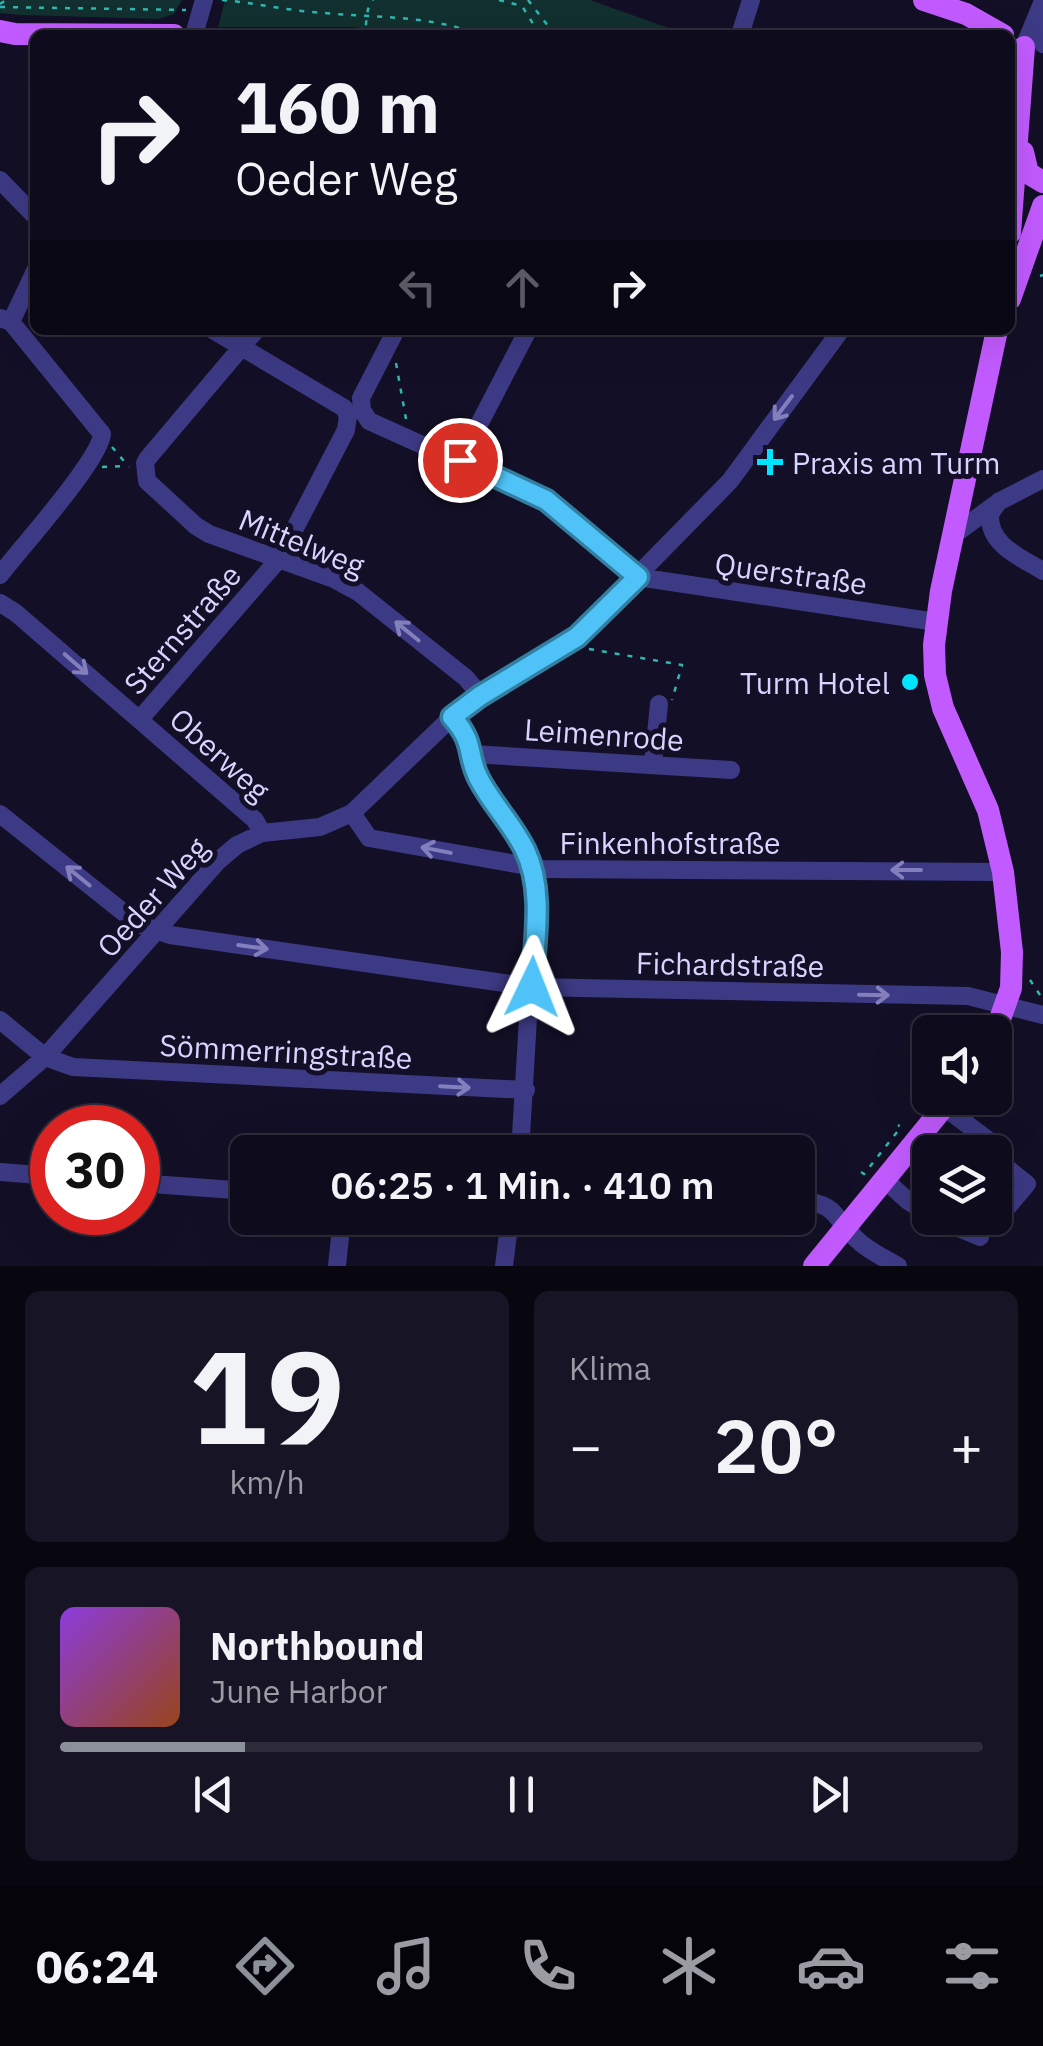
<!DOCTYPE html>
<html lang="de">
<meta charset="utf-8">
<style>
:root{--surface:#0e0b1c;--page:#171425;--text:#f1f3f6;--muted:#9b9ba3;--line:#2e2b3b;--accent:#8c9099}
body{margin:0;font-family:"IBM Plex Sans",sans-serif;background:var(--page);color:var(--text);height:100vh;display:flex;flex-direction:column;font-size:38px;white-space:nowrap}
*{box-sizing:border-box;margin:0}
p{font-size:32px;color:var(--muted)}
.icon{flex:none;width:55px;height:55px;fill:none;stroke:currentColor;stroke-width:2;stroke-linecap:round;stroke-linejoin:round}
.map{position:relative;height:1266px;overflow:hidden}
.details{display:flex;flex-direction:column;gap:25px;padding:25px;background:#08060f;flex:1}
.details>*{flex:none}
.hud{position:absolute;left:30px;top:30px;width:985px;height:305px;border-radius:15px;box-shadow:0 10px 40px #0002,0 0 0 2px var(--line);background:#0e0b1c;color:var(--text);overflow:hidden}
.buttons{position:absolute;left:912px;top:1015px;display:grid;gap:20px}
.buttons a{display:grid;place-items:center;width:100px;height:100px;border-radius:15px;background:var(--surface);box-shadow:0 10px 40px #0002,0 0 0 2px var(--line);font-size:50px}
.speed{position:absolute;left:30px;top:1105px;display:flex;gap:20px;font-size:50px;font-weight:700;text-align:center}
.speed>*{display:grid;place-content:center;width:130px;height:130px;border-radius:50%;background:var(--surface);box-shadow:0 10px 40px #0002,0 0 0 2px var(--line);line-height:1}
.speed .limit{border:15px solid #d22;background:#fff;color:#111}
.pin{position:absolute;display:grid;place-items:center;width:85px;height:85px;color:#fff;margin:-42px;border:5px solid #fff;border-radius:50%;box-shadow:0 2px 10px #0007}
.me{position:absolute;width:110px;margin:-55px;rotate:2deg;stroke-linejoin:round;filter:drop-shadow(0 0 8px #0008)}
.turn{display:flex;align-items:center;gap:35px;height:210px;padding:0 40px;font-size:45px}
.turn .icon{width:130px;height:130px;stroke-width:2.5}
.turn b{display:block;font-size:70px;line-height:85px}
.lanes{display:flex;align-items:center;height:95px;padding:0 40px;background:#0003;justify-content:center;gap:50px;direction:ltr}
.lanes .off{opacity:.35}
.big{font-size:75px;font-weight:600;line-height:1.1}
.details .tile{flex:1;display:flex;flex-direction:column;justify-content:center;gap:15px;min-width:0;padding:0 35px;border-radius:15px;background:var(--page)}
.details .dial{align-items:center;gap:0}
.dial b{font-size:130px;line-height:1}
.song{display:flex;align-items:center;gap:30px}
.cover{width:120px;height:120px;border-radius:15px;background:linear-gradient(135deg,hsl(270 70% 55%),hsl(20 70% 35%))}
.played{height:10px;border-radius:5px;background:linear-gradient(90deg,var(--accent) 20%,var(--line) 20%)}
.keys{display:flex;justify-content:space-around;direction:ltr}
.heat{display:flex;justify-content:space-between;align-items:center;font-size:55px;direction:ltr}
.details .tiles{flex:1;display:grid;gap:25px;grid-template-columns:1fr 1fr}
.tile:last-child{grid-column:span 2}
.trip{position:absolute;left:230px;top:1135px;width:585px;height:100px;border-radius:15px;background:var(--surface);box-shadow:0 10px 40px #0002,0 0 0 2px var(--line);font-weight:600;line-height:100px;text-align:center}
.menu{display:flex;height:160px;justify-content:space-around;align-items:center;background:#06040b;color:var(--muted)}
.menu .icon{width:70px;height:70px}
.menu .current{color:var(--accent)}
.menu b{font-size:45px;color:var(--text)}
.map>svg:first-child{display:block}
.green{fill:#12302f}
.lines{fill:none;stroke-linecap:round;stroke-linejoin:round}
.path{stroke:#2fb8b0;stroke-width:2.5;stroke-dasharray:5 8;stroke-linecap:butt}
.minor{stroke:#3d3a85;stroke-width:18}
.major{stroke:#c25bff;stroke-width:22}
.oneway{stroke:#837fbc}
.route-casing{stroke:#337fa1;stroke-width:25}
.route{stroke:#4fc3f7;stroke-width:18}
.poi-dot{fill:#00e5ff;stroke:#130f26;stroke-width:4}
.labels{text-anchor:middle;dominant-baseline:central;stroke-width:10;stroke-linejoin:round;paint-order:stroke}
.poi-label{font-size:30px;fill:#d9d4ff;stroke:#130f26;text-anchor:start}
.street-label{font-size:30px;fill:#d9d4ff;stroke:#130f26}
</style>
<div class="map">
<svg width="1043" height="1266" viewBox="0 0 1043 1266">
<rect width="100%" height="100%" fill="#130f26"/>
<!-- green -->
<path class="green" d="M0 0H182L174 14 159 19 21 15 0 13Z
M225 0H590L680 32 679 35H385L355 27H218Z"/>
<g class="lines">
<!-- path -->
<path class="path" d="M222 0C256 3 290 11 324 13 378 18 429 15 481 35
M499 0 522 6 540 35
M528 0 555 35
M0 4 6 0
M0 7 186 10
M359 35 365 31 368 9 373 0
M1040 276 1043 275
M396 363 406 419
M112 447 129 467
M102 467 124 466
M589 649 682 665 672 700
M1030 980 1042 998
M861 1172 864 1174 901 1127 898 1125"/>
<!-- minor -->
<path class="minor" d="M1043 25 1040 36 1043 44
M194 35 204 0
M740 35 751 0
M1024 47 1043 1
M0 180 35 216
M0 318 11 322 102 434C100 460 20 549 0 575
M11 322 35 271
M256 330 148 458 145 463 147 481 196 526 209 534 334 579 358 592 466 678 480 695
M396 330 361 398 362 410 369 421 546 501 638 577 936 622
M461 459 528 330
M999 501 990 514C988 545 1020 557 1043 571
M955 534 1000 501 1043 479
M0 603 16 613 255 820 262 833
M452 717C475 745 467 757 480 781 501 816 527 845 536 885L520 1152
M140 719 279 559 346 430 348 416 344 408 213 330
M473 754 731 770
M653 764 659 704
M352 813 369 838 544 869 1003 872
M0 814 138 924 170 935 532 987 968 996 1043 1015
M0 1020 45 1057 73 1067 526 1090
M0 1096 45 1057 218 861 237 845 262 833 320 827 352 813 452 717 480 695 577 637 730 481 841 330
M944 1107 1000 1149 1002 1164 1027 1184 1005 1210
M704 1152 705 1146
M0 1172 52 1176
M885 1180 908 1201 930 1215
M138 1183 248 1191
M798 1200C842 1204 832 1220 862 1244 873 1253 886 1259 898 1266
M935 1218 980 1237
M337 1266 342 1218
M504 1266 510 1218"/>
<!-- major -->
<path class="major" d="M924 0 966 14 1003 35
M0 31 15 34 174 35
M1023 152 1028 173 1043 182
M1010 233 1024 47
M1010 299 1043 206
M995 1033 1011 988 1012 952 1003 872 988 810 943 708 935 675 934 645 941 591 997 330
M814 1266 951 1098"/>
</g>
<!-- one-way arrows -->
<defs><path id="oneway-shaft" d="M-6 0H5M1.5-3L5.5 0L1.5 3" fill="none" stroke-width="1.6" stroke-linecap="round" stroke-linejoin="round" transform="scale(2.5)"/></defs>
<g class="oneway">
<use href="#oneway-shaft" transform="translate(783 408) rotate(127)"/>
<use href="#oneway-shaft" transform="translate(407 631) rotate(-141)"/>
<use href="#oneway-shaft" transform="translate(76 664) rotate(41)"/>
<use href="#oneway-shaft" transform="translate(436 850) rotate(-169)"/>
<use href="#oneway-shaft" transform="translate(906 870) rotate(-180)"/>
<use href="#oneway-shaft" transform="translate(78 876) rotate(-141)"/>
<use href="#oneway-shaft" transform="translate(253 947) rotate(8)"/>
<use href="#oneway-shaft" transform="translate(874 995) rotate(1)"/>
<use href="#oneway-shaft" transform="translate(455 1087) rotate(3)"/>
</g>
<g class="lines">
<!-- route casing -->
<g class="route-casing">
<path id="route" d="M460 460 546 500 638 577 577 637 480 696 452 717C476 744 466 754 479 779 492 804 513 825 525 850 545 891 534 944 532 987"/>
</g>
<!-- route -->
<use href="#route" class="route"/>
</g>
<!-- markers -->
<g class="poi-dot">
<path d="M765 447h10v10h10v10h-10v10h-10v-10h-10v-10h10z"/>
<circle cx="910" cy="682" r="10"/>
</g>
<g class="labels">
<!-- poi labels -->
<g class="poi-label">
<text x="792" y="462">Praxis am Turm</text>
<text x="890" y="682" text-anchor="end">Turm Hotel</text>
</g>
<!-- street labels -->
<g class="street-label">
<text transform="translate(302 542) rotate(22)">Mittelweg</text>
<text transform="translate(791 573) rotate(8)">Querstraße</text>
<text transform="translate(182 629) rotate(-49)">Sternstraße</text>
<text transform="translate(604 734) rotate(4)">Leimenrode</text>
<text transform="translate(220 754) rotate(42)">Oberweg</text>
<text x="670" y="842">Finkenhofstraße</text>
<text transform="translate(152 897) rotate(-48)">Oeder Weg</text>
<text transform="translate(730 964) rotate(1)">Fichardstraße</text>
<text transform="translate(286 1051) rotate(3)">Sömmerringstraße</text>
</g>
</g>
</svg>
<div class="buttons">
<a><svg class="icon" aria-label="sound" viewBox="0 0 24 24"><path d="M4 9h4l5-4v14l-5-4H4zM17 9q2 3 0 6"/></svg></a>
<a><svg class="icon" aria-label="layers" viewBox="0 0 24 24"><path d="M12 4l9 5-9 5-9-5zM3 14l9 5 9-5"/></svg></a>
</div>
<div class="speed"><div class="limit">30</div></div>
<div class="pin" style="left:460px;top:460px;background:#d93025"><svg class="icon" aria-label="arrive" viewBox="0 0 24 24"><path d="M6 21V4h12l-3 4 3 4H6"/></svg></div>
<svg class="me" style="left:532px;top:987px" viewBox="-20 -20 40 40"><path d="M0-17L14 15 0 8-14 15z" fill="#4fc3f7" stroke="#fff" stroke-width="4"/></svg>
<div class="trip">06:25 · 1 Min. · 410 m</div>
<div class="hud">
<div class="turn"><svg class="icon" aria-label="right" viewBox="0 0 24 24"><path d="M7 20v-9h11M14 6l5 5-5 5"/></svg><div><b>160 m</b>Oeder Weg</div></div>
<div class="lanes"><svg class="icon off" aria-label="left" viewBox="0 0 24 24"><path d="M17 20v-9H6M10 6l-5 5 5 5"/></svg><svg class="icon off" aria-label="ahead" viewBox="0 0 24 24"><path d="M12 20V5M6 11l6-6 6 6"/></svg><svg class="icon" aria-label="right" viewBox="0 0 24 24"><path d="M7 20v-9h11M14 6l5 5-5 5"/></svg></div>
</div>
</div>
<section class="details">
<div class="tiles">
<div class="tile dial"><b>19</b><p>km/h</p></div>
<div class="tile"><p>Klima</p>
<div class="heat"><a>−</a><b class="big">20°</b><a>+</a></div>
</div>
<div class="tile">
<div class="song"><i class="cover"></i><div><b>Northbound</b><p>June Harbor</p></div></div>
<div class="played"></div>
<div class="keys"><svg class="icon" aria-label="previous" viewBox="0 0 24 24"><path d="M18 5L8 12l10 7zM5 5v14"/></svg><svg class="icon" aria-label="pause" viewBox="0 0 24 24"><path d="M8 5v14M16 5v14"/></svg><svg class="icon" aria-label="next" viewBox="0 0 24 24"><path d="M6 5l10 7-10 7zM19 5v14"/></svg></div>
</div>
</div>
</section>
<nav class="menu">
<b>06:24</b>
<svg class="icon current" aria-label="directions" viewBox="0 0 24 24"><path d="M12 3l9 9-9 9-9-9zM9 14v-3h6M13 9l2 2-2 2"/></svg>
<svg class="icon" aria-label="music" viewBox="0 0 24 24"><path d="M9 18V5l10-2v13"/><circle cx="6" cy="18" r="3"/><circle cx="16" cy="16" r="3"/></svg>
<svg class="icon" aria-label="phone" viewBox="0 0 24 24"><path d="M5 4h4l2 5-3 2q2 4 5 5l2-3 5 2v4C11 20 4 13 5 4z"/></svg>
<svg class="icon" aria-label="climate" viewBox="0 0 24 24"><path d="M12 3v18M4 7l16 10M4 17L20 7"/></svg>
<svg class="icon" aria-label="car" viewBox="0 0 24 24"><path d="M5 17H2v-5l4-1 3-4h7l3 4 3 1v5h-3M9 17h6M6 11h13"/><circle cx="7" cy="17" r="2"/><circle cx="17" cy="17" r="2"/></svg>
<svg class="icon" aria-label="filters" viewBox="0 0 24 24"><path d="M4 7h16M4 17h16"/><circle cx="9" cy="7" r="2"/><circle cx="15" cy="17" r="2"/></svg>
</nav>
